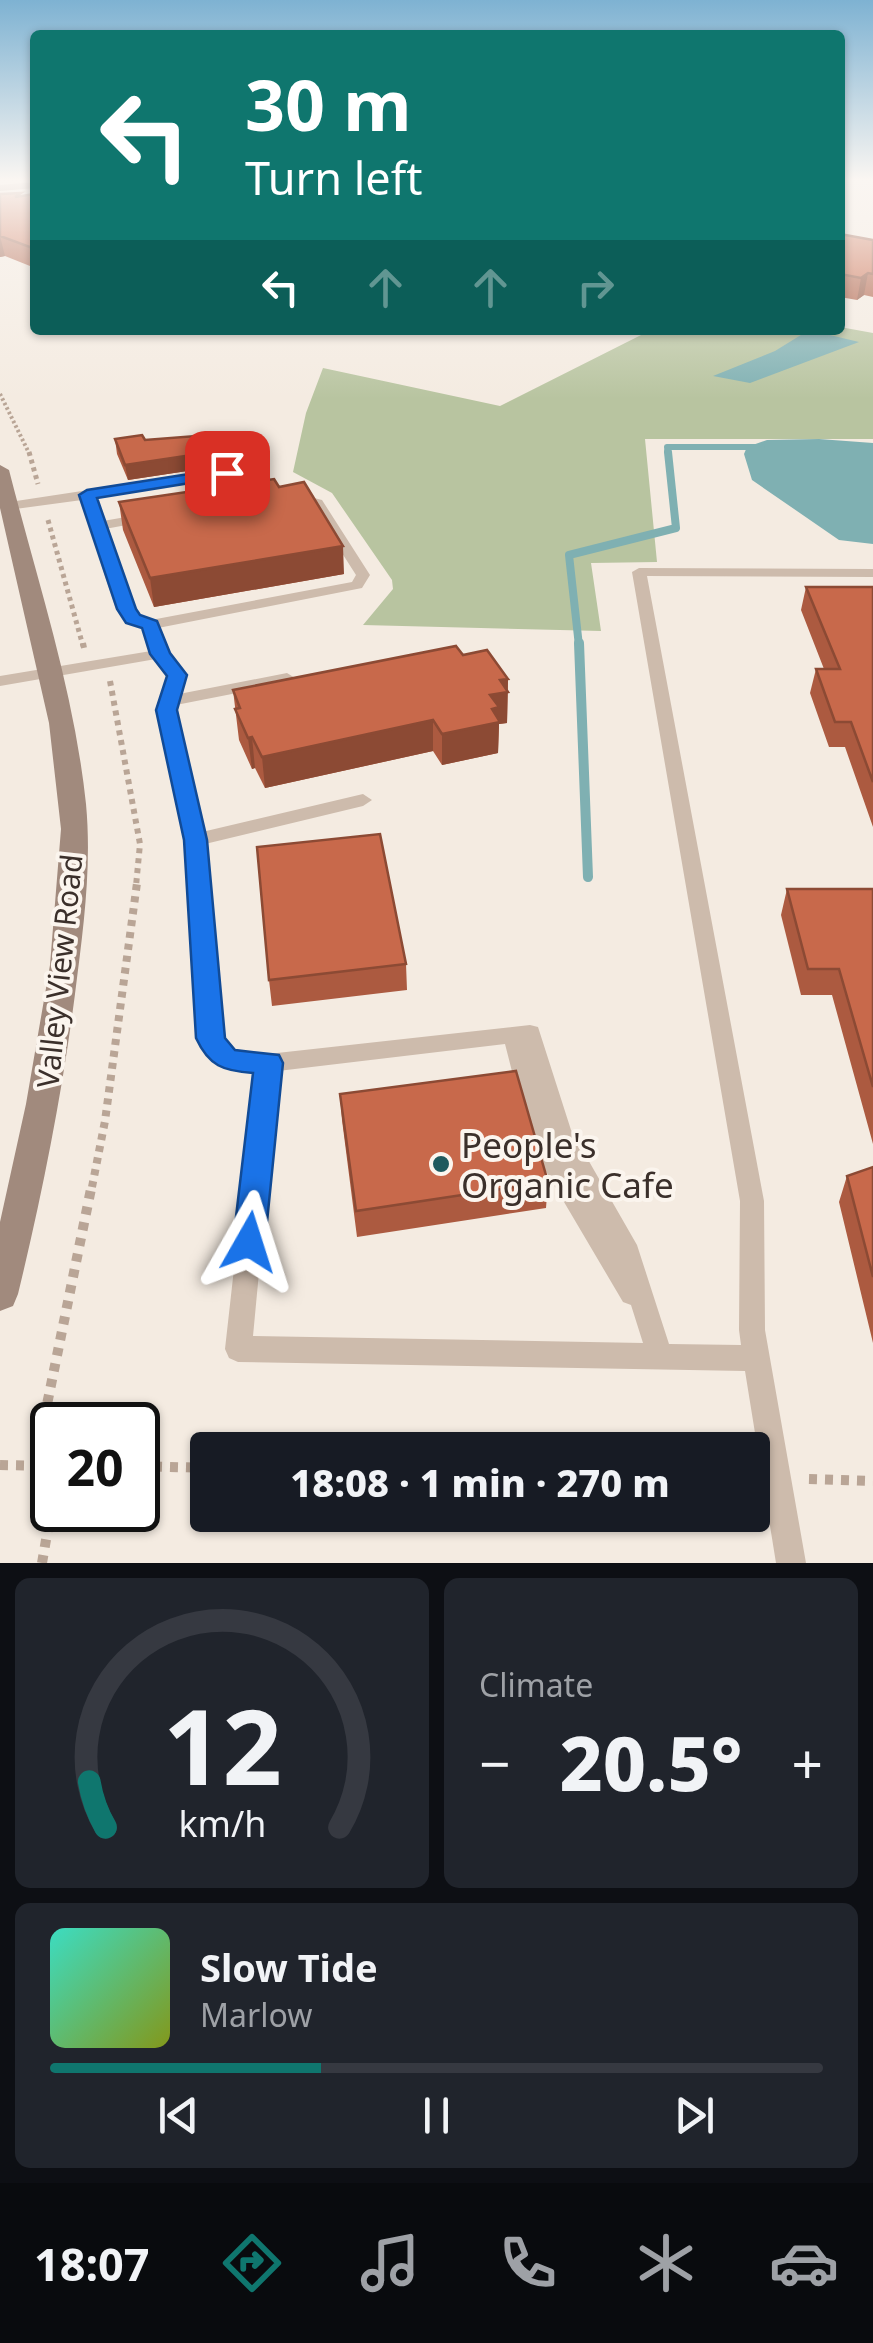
<!DOCTYPE html>
<meta charset="utf-8">
<style>
:root{--surface:#171b24;--page:#20242c;--text:#f1f3f6;--muted:#9ea1a6;--line:#363941;--accent:#0f766e}
body{margin:0;font-family:"Noto Sans",sans-serif;background:var(--page);color:var(--text);height:100vh;display:flex;flex-direction:column;font-size:38px;white-space:nowrap}
*{box-sizing:border-box;margin:0}
p{font-size:32px;color:var(--muted)}
.icon{flex:none;width:55px;height:55px;fill:none;stroke:currentColor;stroke-width:2;stroke-linecap:round;stroke-linejoin:round}
.map{position:relative;height:1563px;overflow:hidden}
.sheet{display:flex;flex-direction:column;gap:15px;padding:15px;background:#0d0f14;flex:1}
.sheet>*{flex:none}
.top-card{position:absolute;left:30px;top:30px;width:815px;height:305px;border-radius:10px;box-shadow:0 2px 8px #0004;background:#0f766e;color:#fff;overflow:hidden}
.speed{position:absolute;left:30px;top:1402px;display:flex;gap:20px;font-size:50px;font-weight:700;text-align:center}
.speed>*{display:grid;place-content:center;width:130px;height:130px;border-radius:50%;background:var(--surface);box-shadow:0 2px 8px #0004;line-height:1}
.speed .limit{border:5px solid #111;border-radius:15px;background:#fff;color:#111}
.pin{position:absolute;display:grid;place-items:center;width:85px;height:85px;color:#fff;margin:-42px;border-radius:20px;box-shadow:0 5px 15px #0006}
.me{position:absolute;width:110px;margin:-55px;rotate:6deg;stroke-linejoin:round;filter:drop-shadow(0 0 8px #0008)}
.turn{display:flex;align-items:center;gap:35px;height:210px;padding:0 50px;font-size:45px}
.turn .icon{width:130px;height:130px;stroke-width:2.5}
.turn b{display:block;font-size:70px;line-height:85px}
.lanes{display:flex;align-items:center;height:95px;padding:0 50px;background:#0003;justify-content:center;gap:50px;direction:ltr}
.lanes .off{opacity:.35}
.big{font-size:75px;font-weight:800;line-height:1.1}
.sheet .card{flex:1;display:flex;flex-direction:column;justify-content:center;gap:15px;min-width:0;padding:0 35px;border-radius:15px;background:var(--page)}
.sheet .dial{align-items:center;gap:0}
.dial svg{height:260px;overflow:visible;fill:none;stroke:var(--line);stroke-width:7;stroke-linecap:round;text-anchor:middle}
.dial text{fill:var(--text);stroke:none}
.song{display:flex;align-items:center;gap:30px}
.cover{width:120px;height:120px;border-radius:15px;background:linear-gradient(135deg,hsl(170 70% 55%),hsl(70 70% 35%))}
.played{height:10px;border-radius:5px;background:linear-gradient(90deg,var(--accent) 35%,var(--line) 35%)}
.keys{display:flex;justify-content:space-around;direction:ltr}
.heat{display:flex;justify-content:space-between;align-items:center;font-size:55px;direction:ltr}
.sheet .tiles{flex:1;display:grid;gap:15px;grid-template-columns:1fr 1fr}
.card:last-child{grid-column:span 2}
.trip{position:absolute;left:190px;top:1432px;width:580px;height:100px;border-radius:10px;background:var(--surface);box-shadow:0 2px 8px #0004;font-weight:800;line-height:100px;text-align:center}
.menu{display:flex;height:160px;justify-content:space-around;align-items:center;background:#090b0e;color:var(--muted)}
.menu .icon{width:70px;height:70px}
.menu .current{color:var(--accent)}
.menu b{font-size:45px;color:var(--text)}
.map>svg:first-child{display:block}
.green{fill:#b8c4a0}
.water{fill:#7fb0b2}
.lines{fill:none;stroke-linecap:round;stroke-linejoin:round}
.stream-far2{stroke:#7fb0b2;stroke-width:6}
.stream-far1{stroke:#7fb0b2;stroke-width:8}
.stream{stroke:#7fb0b2;stroke-width:10}
.path-far4{stroke:#b9a596;stroke-width:4;stroke-dasharray:2.5 2.5;stroke-linecap:butt}
.path-far3{stroke:#b9a596;stroke-width:5;stroke-dasharray:4 4;stroke-linecap:butt}
.path-far2{stroke:#b9a596;stroke-width:6;stroke-dasharray:5 5;stroke-linecap:butt}
.path-far1{stroke:#b9a596;stroke-width:8;stroke-dasharray:6 6;stroke-linecap:butt}
.path{stroke:#b9a596;stroke-width:10;stroke-dasharray:8 8;stroke-linecap:butt}
.lane{fill:#cdbbac;fill-rule:evenodd}
.secondary{fill:#a18a7d;fill-rule:evenodd}
.wall{fill:#ac5a40}
.shaded-wall{fill:#8c4a34}
.building{fill:#c8694b;stroke:#8c4a34;stroke-width:2.5}
.route{fill:#1a73e8;stroke:#114b97;stroke-width:2.5}
.poi-dot{fill:#1f5a5e;stroke:#fbf5ee;stroke-width:4}
.labels{text-anchor:middle;dominant-baseline:central;stroke-width:8;stroke-linejoin:round;paint-order:stroke}
.street-label{font-size:30px;fill:#3b302b;stroke:#fbf5ee}
.near-poi-label{font-size:35px;fill:#3b302b;stroke:#fbf5ee;text-anchor:start}
</style>
<div class="map">
<svg width="873" height="1563" viewBox="0 0 873 1563">
<rect width="100%" height="100%" fill="#f4ebe1"/>
<!-- green -->
<path class="green" d="M840 327 873 333V439H645L657 562 591 563 601 631 363 625 393 589 392 580 332 493 293 472 306 413 323 368 500 406 651 330Z"/>
<!-- water -->
<path class="water" d="M809 330 859 342 750 383 713 376 775 351Z
M819 439 873 443V544L839 540 752 480 744 454 747 447 767 440Z"/>
<g class="lines">
<!-- stream-far2 -->
<path class="stream-far2" d="M668 455 667 447H762"/>
<!-- stream-far1 -->
<path class="stream-far1" d="M579 646 569 555 676 528 668 452"/>
<!-- stream -->
<path class="stream" d="M579 643 588 877"/>
<!-- path-far4 -->
<path class="path-far4" d="M0 394 30 455"/>
<!-- path-far3 -->
<path class="path-far3" d="M29 452 38 484
M48 520 83 646"/>
<!-- path-far2 -->
<path class="path-far2" d="M83 643 84 648
M110 681 140 844 136 886"/>
<!-- path-far1 -->
<path class="path-far1" d="M92 1187 105 1121 137 883"/>
<!-- path -->
<path class="path" d="M0 1465 52 1466
M138 1466 208 1468
M809 1479 873 1481
M52 1497 44 1466 42 1429 92 1184
M42 1563 52 1505"/>
<!-- lane -->
<path class="lane" d="M227 469 233 473 231 476 94 498 103 521 143 514 150 518 148 521 105 529 138 616 151 620 352 582 356 575 312 506 292 498 298 494 322 500 370 575 362 588 158 628 167 653 185 675 179 694 287 673 295 678 287 683 176 705 174 710 202 832 363 794 372 800 363 806 205 844 222 1038 238 1053 268 1054 530 1025 538 1027 571 1130 637 1245 669 1344 741 1345 739 1330 740 1201 632 572 639 568 873 569V577L647 576 764 1201 765 1330 806 1563H776L745 1371 238 1362 229 1358 225 1349 256 1072C228 1071 213 1062 200 1038L186 840 158 710 169 675 156 659 0 686V676L151 651 143 628 128 622 119 609 82 500 8 510 3 509V503ZM505 1044 531 1146 623 1302 631 1305 643 1343 253 1336 278 1071Z"/>
<!-- secondary -->
<path class="secondary" d="M35 182V188L0 191V185Z
M0 465 9 470C37 580 74 690 86 804 92 868 83 931 75 994 62 1095 42 1195 18 1294L13 1306 0 1311V1222L26 1104 50 965 61 829 49 723 0 508Z"/>
</g>
<!-- wall -->
<path class="wall" d="M0 194 21 196 35 194V268L5 256 0 257Z
M840 234 873 240V297L864 295 857 300 840 297Z
M115 439 145 440 220 466 128 480 117 454Z
M119 502 344 574 154 607 123 530Z
M806 587H873V827L845 747H829L810 693 816 669H824L801 610Z
M463 655 508 679 507 723 499 724 498 753 442 765 433 751 265 788 255 768 252 769 239 740 233 690Z
M787 889H873V1144L832 995H801L781 915Z
M406 964 407 990 272 1006 269 980Z
M340 1094 548 1182 546 1208 357 1237 342 1120Z
M873 1167V1343L839 1202 847 1176Z"/>
<!-- shaded-wall -->
<path class="shaded-wall" d="M0 236 5 256 0 257Z
M868 273 864 295 857 300 861 278Z
M219 451 220 466 128 480 125 465Z
M343 546 344 574 154 607 150 578Z
M508 679 507 723 499 724 498 753 442 765V734L490 695 500 680Z
M433 720V751L265 788 262 757Z
M252 737 255 768 252 769 248 738Z"/>
<!-- building -->
<path class="building" d="M21 193 15 197 35 194V249L0 236V194Z
M840 234 873 240V274L868 273 861 278 840 274Z
M142 435 145 440 209 435 219 451 125 465 115 439Z
M274 479 279 487 304 482 343 546 150 578 119 502Z
M806 587H873V782L851 722H835L816 669H840Z
M456 646 463 655 487 650 508 679 500 680 508 692 490 695 499 707 492 709 500 722 442 734 433 720 262 757 252 737 248 738 235 709 240 708 233 690Z
M380 834 406 964 269 980 257 847Z
M787 889H873V1087L839 969H808Z
M516 1071 548 1182 356 1211 340 1094Z
M873 1167V1277L847 1176Z"/>
<!-- sky -->
<linearGradient id="sky" x2="0" y2="1"><stop stop-color="#7eb2d2"/><stop offset="0.45" stop-color="#faf6f2"/><stop offset="1" stop-color="#faf6f2" stop-opacity="0"/></linearGradient>
<rect width="873" height="399" fill="url(#sky)"/>
<!-- route -->
<path class="route" d="M227 468 235 473 233 476 97 498 136 609 140 615 157 621 170 653 187 675 177 710 207 840 225 1038 235 1050 279 1055 283 1063 265 1242 261 1252 249 1257 238 1252 233 1242 253 1073C223 1071 209 1066 196 1038L184 840 156 710 167 676 150 654 142 628 126 623 117 609 79 495 87 490Z"/>
<!-- markers -->
<circle class="poi-dot" cx="441" cy="1164" r="10"/>
<g class="labels">
<!-- street labels -->
<g class="street-label">
<text transform="translate(59 971) rotate(-84)">Valley View Road</text>
</g>
<!-- near-poi labels -->
<g class="near-poi-label">
<text x="461" y="1144">People's<tspan x="461" dy="40">Organic Cafe</tspan></text>
</g>
</g>
</svg>
<div class="speed"><div class="limit">20</div></div>
<div class="pin" style="left:227px;top:473px;background:#d93025"><svg class="icon" aria-label="arrive" viewBox="0 0 24 24"><path d="M6 21V4h12l-3 4 3 4H6"/></svg></div>
<svg class="me" style="left:249px;top:1242px" viewBox="-20 -20 40 40"><path d="M0-17L14 15 0 8-14 15z" fill="#1a73e8" stroke="#fff" stroke-width="4"/></svg>
<div class="trip">18:08 · 1 min · 270 m</div>
<div class="top-card">
<div class="turn"><svg class="icon" aria-label="left" viewBox="0 0 24 24"><path d="M17 20v-9H6M10 6l-5 5 5 5"/></svg><div><b>30 m</b>Turn left</div></div>
<div class="lanes"><svg class="icon" aria-label="left" viewBox="0 0 24 24"><path d="M17 20v-9H6M10 6l-5 5 5 5"/></svg><svg class="icon off" aria-label="ahead" viewBox="0 0 24 24"><path d="M12 20V5M6 11l6-6 6 6"/></svg><svg class="icon off" aria-label="ahead" viewBox="0 0 24 24"><path d="M12 20V5M6 11l6-6 6 6"/></svg><svg class="icon off" aria-label="right" viewBox="0 0 24 24"><path d="M7 20v-9h11M14 6l5 5-5 5"/></svg></div>
</div>
</div>
<section class="sheet">
<div class="tiles">
<div class="card dial"><svg viewBox="0 0 100 80">
<path d="M14 69A42 42 0 1 1 86 69"/>
<path d="M14 69A42 42 0 0 1 9 55" stroke="#0f766e"/>
<text x="50" y="56" font-size="32" font-weight="700">12</text>
<text x="50" y="72" font-size="11">km/h</text>
</svg></div>
<div class="card"><p>Climate</p>
<div class="heat"><a>−</a><b class="big">20.5°</b><a>+</a></div>
</div>
<div class="card">
<div class="song"><i class="cover"></i><div><b>Slow Tide</b><p>Marlow</p></div></div>
<div class="played"></div>
<div class="keys"><svg class="icon" aria-label="previous" viewBox="0 0 24 24"><path d="M18 5L8 12l10 7zM5 5v14"/></svg><svg class="icon" aria-label="pause" viewBox="0 0 24 24"><path d="M8 5v14M16 5v14"/></svg><svg class="icon" aria-label="next" viewBox="0 0 24 24"><path d="M6 5l10 7-10 7zM19 5v14"/></svg></div>
</div>
</div>
</section>
<nav class="menu">
<b>18:07</b>
<svg class="icon current" aria-label="directions" viewBox="0 0 24 24"><path d="M12 3l9 9-9 9-9-9zM9 14v-3h6M13 9l2 2-2 2"/></svg>
<svg class="icon" aria-label="music" viewBox="0 0 24 24"><path d="M9 18V5l10-2v13"/><circle cx="6" cy="18" r="3"/><circle cx="16" cy="16" r="3"/></svg>
<svg class="icon" aria-label="phone" viewBox="0 0 24 24"><path d="M5 4h4l2 5-3 2q2 4 5 5l2-3 5 2v4C11 20 4 13 5 4z"/></svg>
<svg class="icon" aria-label="climate" viewBox="0 0 24 24"><path d="M12 3v18M4 7l16 10M4 17L20 7"/></svg>
<svg class="icon" aria-label="car" viewBox="0 0 24 24"><path d="M5 17H2v-5l4-1 3-4h7l3 4 3 1v5h-3M9 17h6M6 11h13"/><circle cx="7" cy="17" r="2"/><circle cx="17" cy="17" r="2"/></svg>
</nav>
